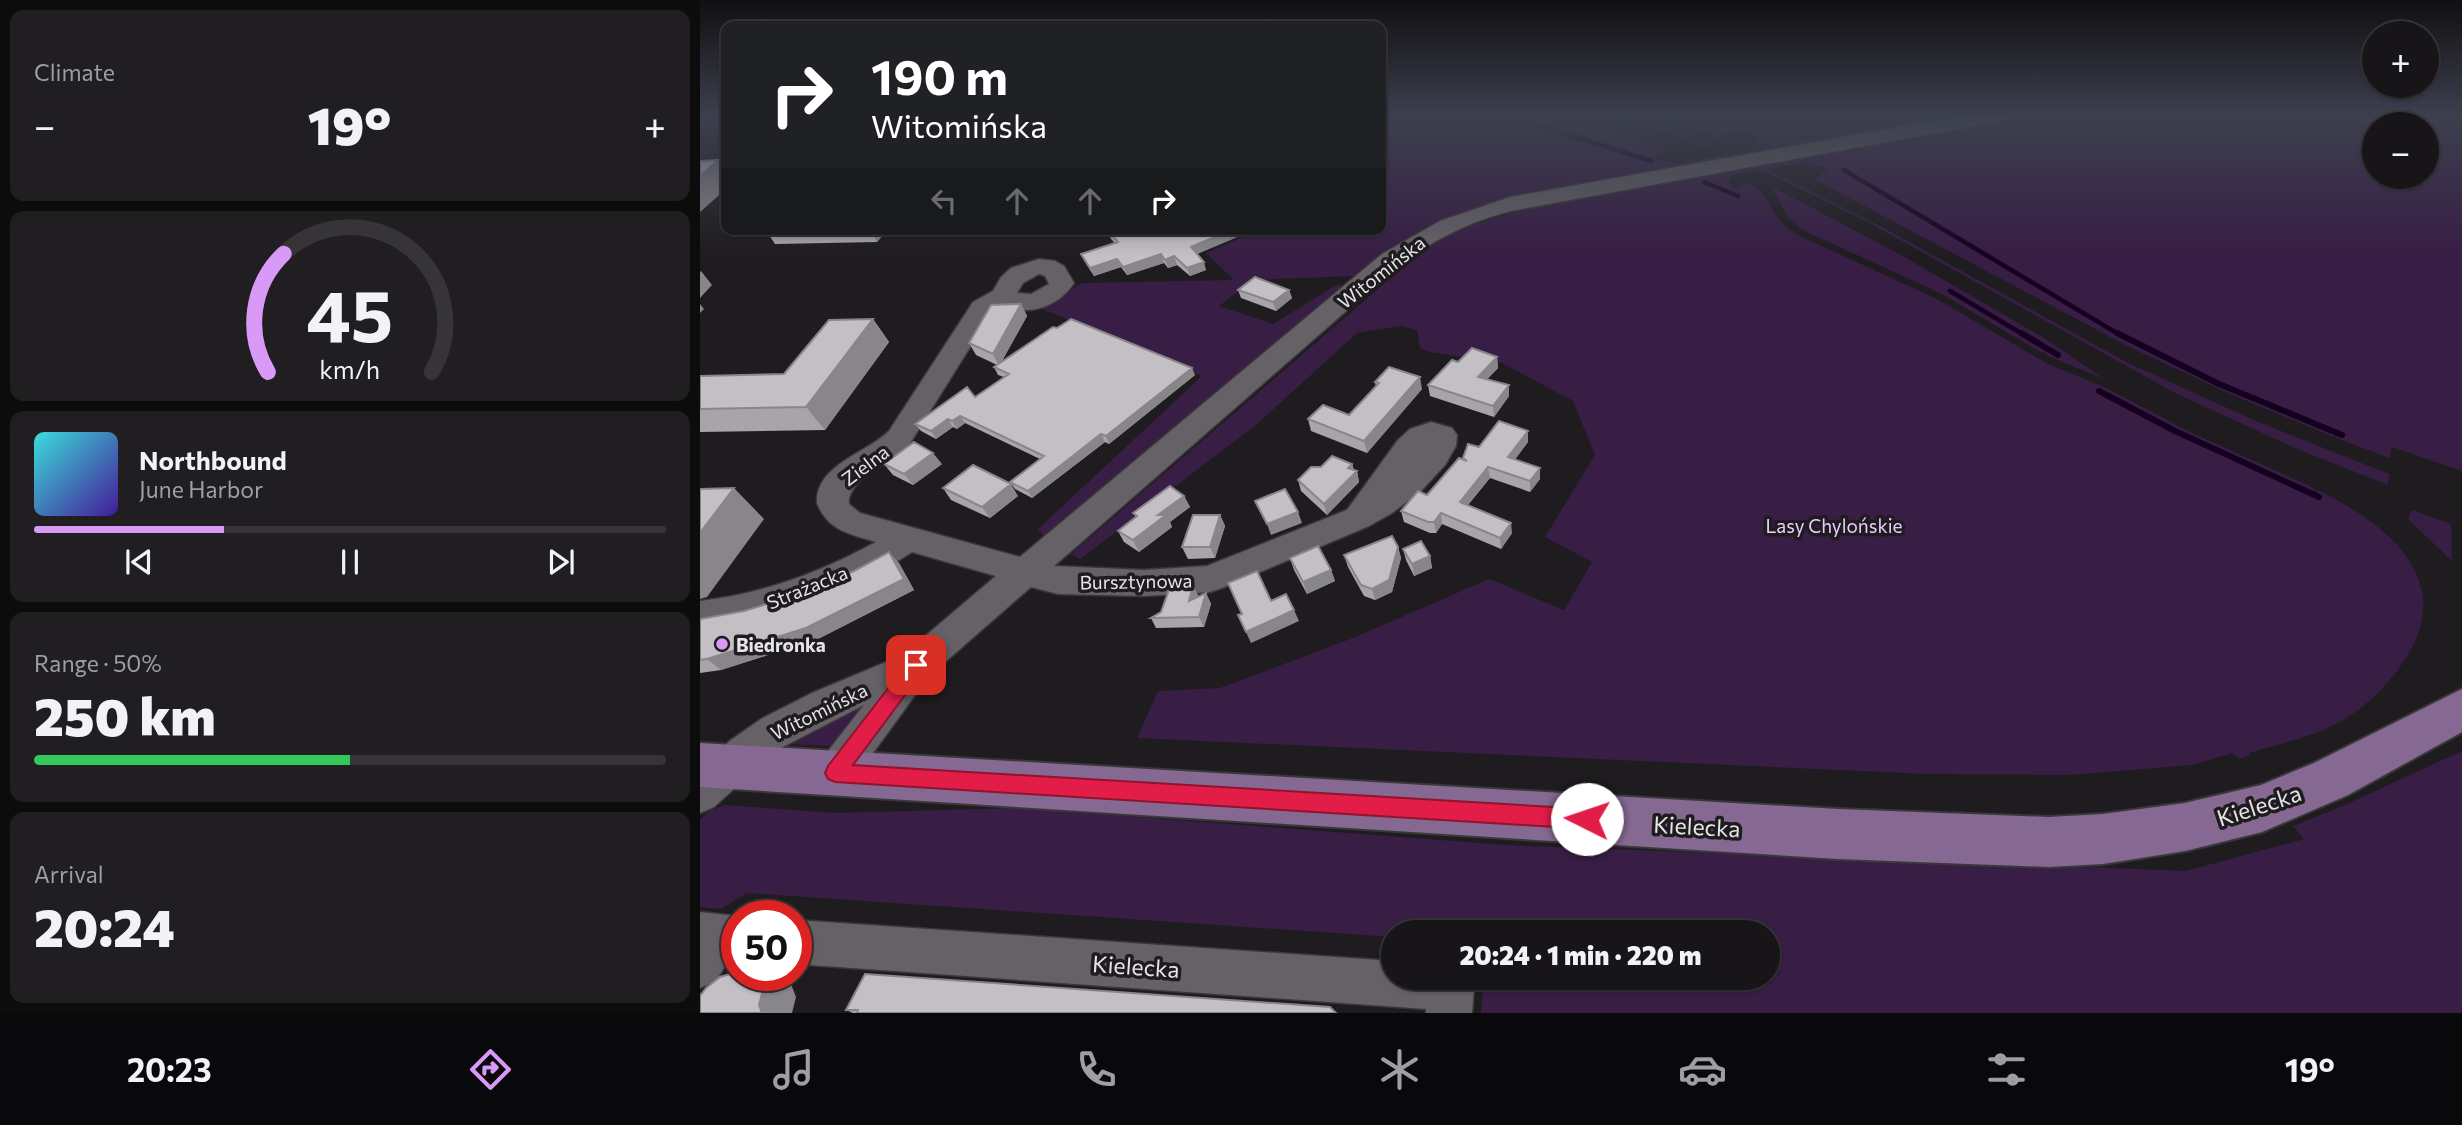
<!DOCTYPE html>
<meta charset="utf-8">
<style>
:root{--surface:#171518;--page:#201e21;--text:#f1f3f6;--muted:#9e9fa2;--line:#363437;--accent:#d99af7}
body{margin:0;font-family:Commissioner,sans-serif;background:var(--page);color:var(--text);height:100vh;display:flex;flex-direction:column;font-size:26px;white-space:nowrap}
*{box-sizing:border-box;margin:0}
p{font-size:23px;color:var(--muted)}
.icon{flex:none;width:38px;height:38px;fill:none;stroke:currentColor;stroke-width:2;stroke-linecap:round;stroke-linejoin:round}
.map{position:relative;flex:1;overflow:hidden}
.sheet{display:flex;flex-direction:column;gap:10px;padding:10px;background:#0d0c0d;width:700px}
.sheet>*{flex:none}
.banner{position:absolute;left:21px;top:21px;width:665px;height:214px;border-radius:14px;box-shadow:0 2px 5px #0004,0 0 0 2px var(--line);background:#202124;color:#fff;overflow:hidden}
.fabs{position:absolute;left:1662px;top:21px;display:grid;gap:14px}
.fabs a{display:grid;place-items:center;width:77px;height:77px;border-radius:50%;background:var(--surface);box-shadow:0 2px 5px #0004,0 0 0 2px var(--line);font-size:35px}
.speed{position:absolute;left:21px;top:900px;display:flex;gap:14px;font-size:35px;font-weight:700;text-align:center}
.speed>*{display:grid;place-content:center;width:91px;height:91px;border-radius:50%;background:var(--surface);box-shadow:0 2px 5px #0004,0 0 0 2px var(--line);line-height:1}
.speed .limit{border:10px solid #d22;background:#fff;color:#111}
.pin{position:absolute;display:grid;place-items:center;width:60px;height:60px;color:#fff;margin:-30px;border-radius:14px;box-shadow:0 4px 10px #0006}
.me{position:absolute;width:77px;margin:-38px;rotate:274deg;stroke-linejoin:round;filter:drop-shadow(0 0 5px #0008)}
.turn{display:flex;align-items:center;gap:24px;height:147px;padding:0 35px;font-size:32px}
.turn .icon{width:91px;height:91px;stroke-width:2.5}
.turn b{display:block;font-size:49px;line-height:60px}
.lanes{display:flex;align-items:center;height:66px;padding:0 35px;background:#0003;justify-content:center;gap:35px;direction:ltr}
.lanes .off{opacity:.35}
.big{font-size:52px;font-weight:800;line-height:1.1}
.sheet .widget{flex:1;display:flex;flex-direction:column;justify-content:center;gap:10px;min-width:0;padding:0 24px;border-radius:14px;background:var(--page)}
.sheet .dial{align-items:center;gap:0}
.dial svg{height:182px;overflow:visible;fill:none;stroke:var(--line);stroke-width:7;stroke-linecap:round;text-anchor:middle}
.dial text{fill:var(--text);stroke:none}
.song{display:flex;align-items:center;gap:21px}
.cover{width:84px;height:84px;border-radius:10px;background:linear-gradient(135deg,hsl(180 70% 55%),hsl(260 70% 35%))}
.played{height:7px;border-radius:4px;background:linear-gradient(90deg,var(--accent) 30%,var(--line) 30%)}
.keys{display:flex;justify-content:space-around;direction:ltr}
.heat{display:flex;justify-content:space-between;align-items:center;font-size:38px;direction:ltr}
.charge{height:10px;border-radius:5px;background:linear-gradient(90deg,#34c759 50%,var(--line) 0)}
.trip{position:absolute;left:681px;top:920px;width:399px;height:70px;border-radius:35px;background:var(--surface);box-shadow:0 2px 5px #0004,0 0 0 2px var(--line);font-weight:800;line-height:70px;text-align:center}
.tabs{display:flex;height:112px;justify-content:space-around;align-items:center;background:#09080a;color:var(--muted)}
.tabs .icon{width:49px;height:49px}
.tabs .selected{color:var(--accent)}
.tabs b{font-size:32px;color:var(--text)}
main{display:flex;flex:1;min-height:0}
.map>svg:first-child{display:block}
.green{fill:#381d45;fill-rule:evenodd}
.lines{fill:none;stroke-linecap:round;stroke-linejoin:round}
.stream-far1{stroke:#160020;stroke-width:4.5}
.stream{stroke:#160020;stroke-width:6}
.minor-casing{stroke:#3a383b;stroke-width:3}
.major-casing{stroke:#3a383b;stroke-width:4}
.minor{fill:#656166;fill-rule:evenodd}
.major{fill:#856992;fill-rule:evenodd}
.wall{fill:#a8a4a9}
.shaded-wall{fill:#88868a}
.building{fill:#c3bfc5;stroke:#88868a;stroke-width:2}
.route{fill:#e11d48;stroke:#92132f;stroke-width:2}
.poi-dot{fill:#d99af7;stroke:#1f1c20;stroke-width:2.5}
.labels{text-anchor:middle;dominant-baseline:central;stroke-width:7;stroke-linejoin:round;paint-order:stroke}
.street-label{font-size:19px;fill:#e6e4e7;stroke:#1f1c20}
.park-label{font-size:19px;fill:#edcbff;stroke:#1f1c20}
.poi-label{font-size:19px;font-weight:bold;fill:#e6e4e7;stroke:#1f1c20;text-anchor:start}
.near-street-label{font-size:23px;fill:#e6e4e7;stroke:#1f1c20}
</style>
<main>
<section class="sheet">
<div class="widget"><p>Climate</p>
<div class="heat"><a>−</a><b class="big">19°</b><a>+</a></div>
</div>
<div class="widget dial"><svg viewBox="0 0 100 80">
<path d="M14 69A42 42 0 1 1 86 69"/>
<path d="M14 69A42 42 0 0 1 21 17" stroke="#d99af7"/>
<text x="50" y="56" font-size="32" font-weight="700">45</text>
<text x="50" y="72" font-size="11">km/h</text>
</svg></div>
<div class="widget">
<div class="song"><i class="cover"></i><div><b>Northbound</b><p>June Harbor</p></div></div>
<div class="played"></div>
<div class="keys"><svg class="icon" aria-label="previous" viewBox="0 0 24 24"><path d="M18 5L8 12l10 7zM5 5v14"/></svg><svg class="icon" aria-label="pause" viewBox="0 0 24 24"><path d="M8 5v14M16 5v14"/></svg><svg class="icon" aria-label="next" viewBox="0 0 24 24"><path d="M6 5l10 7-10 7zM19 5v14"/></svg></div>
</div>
<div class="widget"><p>Range · 50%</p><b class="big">250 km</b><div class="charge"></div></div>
<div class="widget"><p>Arrival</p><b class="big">20:24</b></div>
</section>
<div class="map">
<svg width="1762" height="1013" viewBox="0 0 1762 1013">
<rect width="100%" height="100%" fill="#1f1c20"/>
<!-- green -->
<path class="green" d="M681 114 873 115 968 148 953 158 979 163 1025 154 917 114 966 129 1029 154 1050 150 1056 144 1055 137 1037 128 1019 138 953 114H1270L786 204 725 227 655 276 553 280 519 306 573 324 638 284 645 288 348 541 338 529 502 376 340 308 382 283 534 280 506 253 561 229H681Z
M1350 114H1762V471L1692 447 1690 458 1636 438 1637 433 1634 437 1535 396 1425 345 1114 179 1129 168 1103 163 1067 169 1184 228 1428 363 1556 421 1689 474 1688 485 1595 448 1475 393 1168 222 1062 170 1033 175 1028 181 1035 189 1046 183C1067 190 1068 208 1082 223 1087 229 1094 232 1100 236L1237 299 1348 364 1406 388 1492 433 1614 488V494L1617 490C1689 524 1760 582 1702 664 1685 689 1662 710 1636 724 1609 738 1578 744 1549 753L1551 755 1538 759 1533 753 1492 765 1369 775 1227 774 437 738 458 691 520 688 653 638 789 579 864 610 892 562 845 537 895 455 873 401 802 363 729 352 720 348 717 330 701 326 657 333 556 425 380 559 371 554 723 250 758 229 825 209ZM1675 124H1727V177H1675Z
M1071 186 1201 255 1349 341 1404 379 1344 354 1349 350 1342 353 1240 293 1102 230 1088 217Z
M1712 510 1751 524 1752 561 1708 519Z
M181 697 137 741 129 746 82 744 81 739Z
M1762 751V1013H781L784 978H1068V933H693V937L47 893 21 909 0 907V820L9 811 25 805 134 813 320 808 806 845 1486 871 1604 839 1593 826 1647 804Z"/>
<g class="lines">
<!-- stream-far1 -->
<path class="stream-far1" d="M804 114 951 161
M963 114 983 122
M1144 170 1420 335
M1004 182 1038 196
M1250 291 1324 335"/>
<!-- stream -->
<path class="stream" d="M1321 333 1358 355
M1417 333 1519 384 1642 435
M1399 391 1475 431 1619 497"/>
<!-- minor casing -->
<g class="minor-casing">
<path id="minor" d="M1270 114H1316L1306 120 811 211C770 221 734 240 700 264L354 566 444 570 507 566 647 510 698 440 710 429 731 422 752 428 757 435 756 446 745 465 721 491 692 513 669 526 522 588 510 592 444 596 358 594 331 587 229 676 149 786 135 791 121 786 115 773 121 760 164 705 77 750 14 807 0 813V767L31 740 61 719 112 693 203 655 296 576 212 552C150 593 74 621 0 629V601C63 594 121 572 176 542 150 534 128 531 117 503 115 465 167 453 189 431L273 302 293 291 301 277 311 268 339 259 355 261 364 266 374 283C362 301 342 312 319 310 306 308 303 306 292 312L209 445C193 462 146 479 149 504L160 513 320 557 682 254 740 221 810 197ZM339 274 345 276 349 284 331 294 317 293 323 283Z
M0 912 37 916V960L29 959 16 981 0 988Z
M96 920 693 961V978H770L774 988 772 1013H726V1009L96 964Z"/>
</g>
<!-- major casing -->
<g class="major-casing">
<path id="major" d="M1762 689V732L1648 795 1562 832 1485 851 1403 864 1349 867 1138 859 0 787V743L1138 809 1349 817 1403 814 1485 803 1561 785 1614 763Z"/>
</g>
<!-- minor -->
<use href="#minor" class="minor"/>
<!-- major -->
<use href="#major" class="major"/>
</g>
<!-- wall -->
<path class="wall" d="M65 229H188L177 242 75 244Z
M556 229 497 254 506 270 490 276 477 265 468 268 464 263 427 275 421 267 394 276 385 262 381 254 415 243 411 239 408 231Z
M538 290H589L592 298 576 311 541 298Z
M321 304 327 316 302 361 495 375 409 444 405 442 332 498 315 489 310 482 340 459 265 423 257 429 253 427 236 439 221 431 215 424 275 397 304 377 298 375 294 367 297 365 276 355 269 343Z
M173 319 189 342 125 430 0 432V376L84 374Z
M797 357 798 368 787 379 809 396 794 417 730 396 728 385 758 362Z
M675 382 722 389 667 453 611 431 608 419 649 415 676 387Z
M828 431V442L815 459 840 479 830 492 790 478 768 505 812 533 801 549 742 524 736 533H730L704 522 701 511 727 495 763 460V458Z
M184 464H242L213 485 193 475Z
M652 464 654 470 657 471 659 482 627 515 601 491 598 480 621 467Z
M243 488 318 496 290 518 251 500Z
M484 496 490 507 470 522 472 527 439 552 424 542 418 531 436 517 433 513Z
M520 515 525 526 515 558 488 559 482 547Z
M698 547 701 558 692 592 675 600 664 596 648 567 644 555Z
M703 549 730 556 732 568 714 576 706 560Z
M590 558 631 570 635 581 607 594 594 570Z
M199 563 214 590 118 639 21 670 0 673V619L44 611Z
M506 593 511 604 504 627 456 628 451 618 498 595V597Z
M146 1010 636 1013H153Z"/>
<!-- shaded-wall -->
<path class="shaded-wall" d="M18 160 26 171V189L0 212V176Z
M169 229H188L177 242Z
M534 229H556L494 255 491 247Z
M461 254 464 263 427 275 423 267Z
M474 256 477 265 468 268 465 260Z
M417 259 421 267 394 276 390 268Z
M504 262 506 270 490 276 487 268Z
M1 271 12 285 0 298V272Z
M589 290 592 298 576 311 573 302Z
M0 304 4 309 0 313Z
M321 304 327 316 299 366 293 354Z
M173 319 189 342 125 430 106 407Z
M797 357 798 368 779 388 778 377Z
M492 368 495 375 409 444 406 436Z
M720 377 722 389 667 453 664 441Z
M809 385V396L794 417 793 406Z
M260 416 265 423 257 429 252 421Z
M248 419 253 427 236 439 231 431Z
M828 431V442L809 468 808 457Z
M401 434 405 442 332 498 328 491Z
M233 453 242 464 213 485 204 474Z
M652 464 655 473 657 471 659 482 627 515 624 504Z
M788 467 790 478 761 513 760 502Z
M840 468V479L830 492V481Z
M311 484 318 496 290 518 282 507Z
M34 488 64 519 7 597 0 599V533Z
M484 496 490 507 470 522 472 527 439 552 433 540 458 515Z
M598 512 602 523 571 535 567 524Z
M741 513 742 524 736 533 734 522Z
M520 515 525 526 515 558 510 547Z
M811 523 812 533 801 549 800 538Z
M698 547 701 558 692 592 675 600 672 589Z
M189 552 199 563 214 590 118 639 21 670 7 659Z
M730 556 732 568 714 576 712 564Z
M631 570 635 581 607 594 603 582Z
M493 585 498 595 494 611 489 601Z
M506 593 511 604 504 627 499 617Z
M594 610 599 621 551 643 546 632Z
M62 975H71L91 984 96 997 92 1013H62L59 1005Z"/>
<!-- building -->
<path class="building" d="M18 160 0 176V161Z
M413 229H534L491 247 504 262 487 268 474 256 465 260 461 254 423 267 417 259 390 268 381 254 418 242 408 231Z
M555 277 589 290 573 302 538 290Z
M321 304 293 354 269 343 291 305Z
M173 319 106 407 0 409V376L84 374 129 320Z
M371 319 492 368 406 436 401 434 328 491 310 482 344 456 260 416 252 421 248 419 231 431 215 424 267 387 275 397 309 374 294 367 353 327 357 328Z
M772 348 797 357 778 377 809 385 793 406 728 385 752 360 758 362Z
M689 367 720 377 664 441 608 419 623 405 649 415 679 383 675 382Z
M799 421 828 431 808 457 840 468 830 481 788 467 760 502 811 523 800 538 741 513 734 522H728L701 511 718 491 727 495 759 458 767 461 763 458 768 444 779 447Z
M214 442 233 453 204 474 184 464Z
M632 456 652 464 648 468 657 471 624 504 598 480 611 467H621Z
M273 465 311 484 282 507 243 488Z
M470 486 484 496 458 515H466L433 540 418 531 437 516 433 513Z
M34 488 0 533V489Z
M585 489 598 512 567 524 555 501Z
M493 515H520L510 547H482Z
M692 536 698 547 689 580 672 589 661 585 644 555Z
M721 541 730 556 712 564 703 549Z
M618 546 631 570 603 582 590 558Z
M189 552 204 579 106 628 7 659 0 660V619L44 611 100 594 154 571Z
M557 571 571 601 586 594 594 610 546 632 538 615 542 614 528 583Z
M493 585 489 601 506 593 499 617 451 618 461 612 469 590H475L476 586Z
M37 972V975H62L65 982 59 1005 62 1013H0V996L6 988 20 977Z
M165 974 630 1007 636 1013H157L158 1010H146Z"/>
<!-- sky -->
<linearGradient id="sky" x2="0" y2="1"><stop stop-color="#110f12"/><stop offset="0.45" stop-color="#3c404e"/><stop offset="1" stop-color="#3c404e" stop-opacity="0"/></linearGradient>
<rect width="1762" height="256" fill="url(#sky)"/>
<!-- route -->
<path class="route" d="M216 657 223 660 225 665 223 671 153 765 887 809 894 812 897 819 894 826 887 829 135 782 128 779 125 773 128 766 210 660Z"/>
<!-- markers -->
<circle class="poi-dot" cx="22" cy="644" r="7"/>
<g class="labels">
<!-- street labels -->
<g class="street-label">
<text transform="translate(681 272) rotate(-38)">Witomińska</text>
<text transform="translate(165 465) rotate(-37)">Zielna</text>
<text transform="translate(436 581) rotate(-1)">Bursztynowa</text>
<text transform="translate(107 587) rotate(-22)">Strażacka</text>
<text transform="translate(119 711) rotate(-26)">Witomińska</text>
</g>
<!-- park labels -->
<g class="park-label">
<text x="1134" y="525">Lasy Chylońskie</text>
</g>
<!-- poi labels -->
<g class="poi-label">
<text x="36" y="644">Biedronka</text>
</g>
<!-- near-street labels -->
<g class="near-street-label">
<text transform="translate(1559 805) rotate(-18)">Kielecka</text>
<text transform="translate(997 826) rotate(3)">Kielecka</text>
<text transform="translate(436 966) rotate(4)">Kielecka</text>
</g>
</g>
</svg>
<div class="fabs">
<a>+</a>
<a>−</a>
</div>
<div class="speed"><div class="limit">50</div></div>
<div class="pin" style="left:216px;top:665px;background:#d93025"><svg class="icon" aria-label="arrive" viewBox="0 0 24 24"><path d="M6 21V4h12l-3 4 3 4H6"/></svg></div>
<svg class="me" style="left:887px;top:819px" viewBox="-20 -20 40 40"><circle r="19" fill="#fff"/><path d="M0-13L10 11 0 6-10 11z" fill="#e11d48"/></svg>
<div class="trip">20:24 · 1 min · 220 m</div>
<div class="banner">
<div class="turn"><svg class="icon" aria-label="right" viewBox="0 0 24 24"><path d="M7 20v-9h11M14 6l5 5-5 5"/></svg><div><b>190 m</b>Witomińska</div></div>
<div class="lanes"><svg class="icon off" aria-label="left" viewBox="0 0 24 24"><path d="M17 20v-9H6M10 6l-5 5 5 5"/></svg><svg class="icon off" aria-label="ahead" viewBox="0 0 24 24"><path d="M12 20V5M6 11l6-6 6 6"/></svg><svg class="icon off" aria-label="ahead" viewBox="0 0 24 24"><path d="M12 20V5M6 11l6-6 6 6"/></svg><svg class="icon" aria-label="right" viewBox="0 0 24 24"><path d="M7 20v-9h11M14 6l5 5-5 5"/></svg></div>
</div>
</div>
</main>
<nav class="tabs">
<b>20:23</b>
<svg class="icon selected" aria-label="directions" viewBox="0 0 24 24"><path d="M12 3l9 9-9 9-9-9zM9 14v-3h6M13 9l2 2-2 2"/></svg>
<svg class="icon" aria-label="music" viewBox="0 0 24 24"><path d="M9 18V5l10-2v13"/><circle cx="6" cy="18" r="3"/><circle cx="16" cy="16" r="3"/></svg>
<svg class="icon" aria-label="phone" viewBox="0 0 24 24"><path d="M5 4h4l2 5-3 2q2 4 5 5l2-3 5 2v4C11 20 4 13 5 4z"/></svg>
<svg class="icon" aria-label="climate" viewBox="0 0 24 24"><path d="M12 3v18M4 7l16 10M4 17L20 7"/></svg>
<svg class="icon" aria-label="car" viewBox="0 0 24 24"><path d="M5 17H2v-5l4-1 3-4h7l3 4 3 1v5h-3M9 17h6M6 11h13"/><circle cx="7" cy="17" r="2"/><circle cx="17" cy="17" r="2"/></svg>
<svg class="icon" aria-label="filters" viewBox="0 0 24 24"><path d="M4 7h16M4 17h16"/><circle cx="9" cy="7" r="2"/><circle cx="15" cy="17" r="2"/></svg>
<b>19°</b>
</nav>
